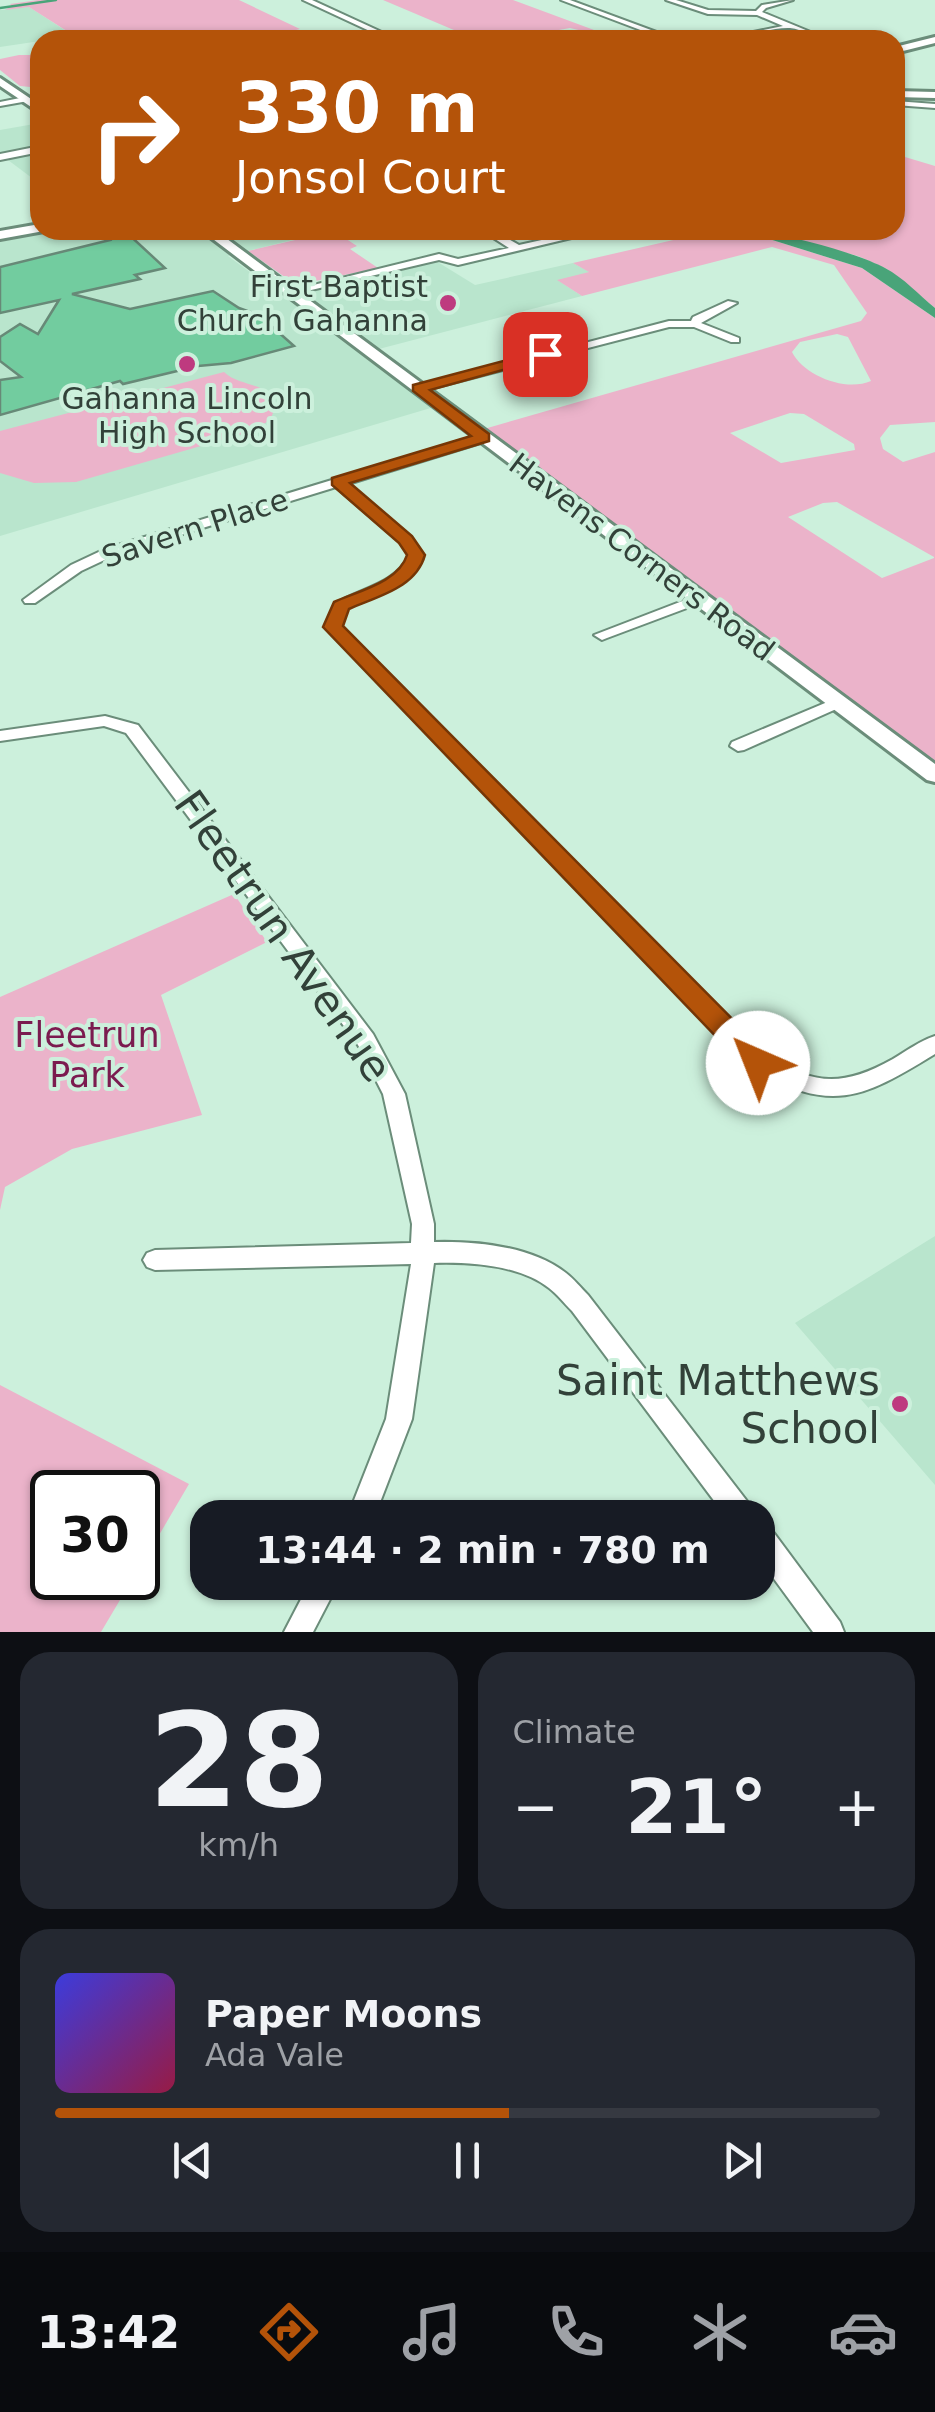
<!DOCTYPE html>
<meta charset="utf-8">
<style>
:root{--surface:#171b24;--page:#242831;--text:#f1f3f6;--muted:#9ea1a6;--line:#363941;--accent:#b45309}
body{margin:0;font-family:"DejaVu Sans",sans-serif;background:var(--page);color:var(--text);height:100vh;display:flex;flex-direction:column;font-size:38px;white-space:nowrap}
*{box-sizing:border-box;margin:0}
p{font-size:32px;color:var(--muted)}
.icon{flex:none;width:55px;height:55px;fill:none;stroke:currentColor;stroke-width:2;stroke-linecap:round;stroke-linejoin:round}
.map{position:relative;height:1632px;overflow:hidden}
.details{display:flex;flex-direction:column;gap:20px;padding:20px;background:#0d0f14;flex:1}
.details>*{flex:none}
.guide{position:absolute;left:30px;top:30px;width:875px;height:210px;border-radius:30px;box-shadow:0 2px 8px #0004;background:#b45309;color:#fff;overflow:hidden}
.speed{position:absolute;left:30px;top:1470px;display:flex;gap:20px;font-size:50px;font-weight:700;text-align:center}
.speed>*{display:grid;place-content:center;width:130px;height:130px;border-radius:50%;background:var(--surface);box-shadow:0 2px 8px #0004;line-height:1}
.speed .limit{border:5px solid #111;border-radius:15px;background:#fff;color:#111}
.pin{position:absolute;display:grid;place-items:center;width:85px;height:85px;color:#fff;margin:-42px;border-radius:20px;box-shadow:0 5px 15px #0006}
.me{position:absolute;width:110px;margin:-55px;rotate:316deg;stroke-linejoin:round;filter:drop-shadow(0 0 8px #0008)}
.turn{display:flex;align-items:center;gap:35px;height:210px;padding:0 40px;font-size:45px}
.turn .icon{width:130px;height:130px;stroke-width:2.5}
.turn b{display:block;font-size:70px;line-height:85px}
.big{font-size:75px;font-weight:800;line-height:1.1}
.details .widget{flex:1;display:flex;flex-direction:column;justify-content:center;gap:15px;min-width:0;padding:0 35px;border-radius:30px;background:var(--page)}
.details .dial{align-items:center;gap:0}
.dial b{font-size:130px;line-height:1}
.song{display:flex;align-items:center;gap:30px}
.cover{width:120px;height:120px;border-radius:15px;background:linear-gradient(135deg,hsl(240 70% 55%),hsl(340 70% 35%))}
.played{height:10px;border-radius:5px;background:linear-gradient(90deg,var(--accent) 55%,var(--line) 55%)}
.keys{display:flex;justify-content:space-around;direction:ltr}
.heat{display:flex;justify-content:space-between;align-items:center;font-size:55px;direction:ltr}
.details .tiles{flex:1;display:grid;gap:20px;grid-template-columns:1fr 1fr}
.widget:last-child{grid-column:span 2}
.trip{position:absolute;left:190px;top:1500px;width:585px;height:100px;border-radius:30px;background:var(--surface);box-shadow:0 2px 8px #0004;font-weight:800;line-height:100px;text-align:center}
.dock{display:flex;height:160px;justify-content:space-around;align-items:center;background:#090b0e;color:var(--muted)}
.dock .icon{width:70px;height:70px}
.dock .active{color:var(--accent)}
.dock b{font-size:45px;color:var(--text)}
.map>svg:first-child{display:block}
.built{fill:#b9e5cd}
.green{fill:#ebb3ca;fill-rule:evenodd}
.water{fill:#49a479}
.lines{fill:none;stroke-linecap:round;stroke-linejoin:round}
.stream{stroke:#49a479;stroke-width:2.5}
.building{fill:#72cc9f;stroke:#678977;stroke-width:2.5}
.minor-casing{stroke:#6b8d7a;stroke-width:4}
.major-casing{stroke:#6b8d7a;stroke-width:6}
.minor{fill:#fff;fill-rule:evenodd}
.major{fill:#fff;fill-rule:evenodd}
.route{fill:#b45309;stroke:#753606;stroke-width:2.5}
.poi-dot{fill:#be3a7f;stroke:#ccf0dc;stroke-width:4}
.labels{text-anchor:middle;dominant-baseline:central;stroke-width:8;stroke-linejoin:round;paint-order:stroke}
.far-poi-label{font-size:30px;fill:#324139;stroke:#ccf0dc;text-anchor:end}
.far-street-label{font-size:30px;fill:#324139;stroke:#ccf0dc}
.park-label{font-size:35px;fill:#7b1b4f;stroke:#ccf0dc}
.near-street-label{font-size:42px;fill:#324139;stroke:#ccf0dc}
.near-poi-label{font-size:42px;fill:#324139;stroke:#ccf0dc;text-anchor:end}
</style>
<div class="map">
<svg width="935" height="1632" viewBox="0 0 935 1632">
<rect width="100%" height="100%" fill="#ccf0dc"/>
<!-- built -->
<path class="built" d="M29 7 74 36 0 47V10Z
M40 123V184L0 154V130Z
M57 230H333L228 256 434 407 0 536V242Z
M436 261 475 285 573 263 590 272 559 281 582 296 375 350 319 309 304 293Z
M935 1236V1485L795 1323Z"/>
<!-- green -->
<path class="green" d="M38 0H239L300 29 284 33 297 40H47L73 35 29 7 5 10 12 6 10 4Z
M383 0H513L621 40 570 28 503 40 497 34 467 40H424L461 33Z
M19 55H40V88L20 86 0 70V59Z
M895 154 935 166V308L887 269 858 256 756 230H895Z
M717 230H740L862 268 935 318V422L890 425 880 438 883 449 903 462 935 452V765L484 429 861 321 867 313 834 265 772 247 582 296 557 280 589 272 573 263ZM837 334 848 337 871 381C846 392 804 376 792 352L800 342ZM790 413 804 414 854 444 855 450 781 463 730 433ZM837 502 934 557V558L882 578 788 517 823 503Z
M334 231 357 246 350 249 378 268 296 285 248 251Z
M224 372C241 388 267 380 276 406L270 420 253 431 76 482 34 483 0 473V431Z
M234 894 267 942 161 995 202 1115 72 1149 5 1187 0 1210V997Z
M0 1385 189 1484 138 1571V1492H52V1578H133L101 1632H0Z"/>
<!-- water -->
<path class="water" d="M740 230C774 230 855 252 885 268 904 278 919 295 935 308V318L862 268Z"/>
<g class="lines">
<!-- stream -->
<path class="stream" d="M0 8 56 0"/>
</g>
<!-- building -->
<path class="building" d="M126 232 165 268 135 275 140 279 72 294 130 309 213 291 239 308 259 315 294 346 231 363 198 366 123 384 120 381 0 415V380L21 377 0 361V337L20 324 38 334 59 300 0 313V267L110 240 106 236Z"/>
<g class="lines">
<!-- minor casing -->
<g class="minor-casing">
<path id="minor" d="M303 0H312L399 40H389Z
M561 0H570L678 40H667Z
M666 0H676L708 10 756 11 762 5 793 0 766 8 762 12 830 40C815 40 803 29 790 28 770 27 738 40 714 40L783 26 757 15 708 14Z
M25 97 28 101 0 106V102Z
M895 101 935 104V108L895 105Z
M40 146V152L0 160V154Z
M481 230H493L519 245 587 230H605L458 265 439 260 290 295 285 292 439 254 458 259 509 248Z
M728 301 737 303 701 323 739 338V342H731L694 327H669L418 392 412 388 669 321H691L693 317Z
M483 434 489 438 487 441 348 484 411 537 423 555C408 588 376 592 347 608L341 626 765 1057C816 1084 841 1088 893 1059 906 1051 920 1041 935 1036V1054C860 1100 832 1113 751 1069L328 630 325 627 336 603C361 588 396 584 409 555L401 543 336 487 115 555 81 571 35 603H25L23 600 71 565 105 549Z
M698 595 703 596V602L607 638 602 640 594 635Z
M837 698 845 703 843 706 744 750 738 751 730 746 732 742Z
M105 716 138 725 373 1034 405 1094 434 1224V1242C476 1241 531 1246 566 1273 574 1279 581 1288 588 1295L753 1509 757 1518H727L572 1311C564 1303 557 1294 549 1288 520 1265 470 1262 434 1263L412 1419 374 1518H347L386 1419 411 1264 155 1270 147 1267 143 1260 147 1253 155 1250 411 1243 412 1224 383 1094 358 1045 126 733 104 726 0 741V731Z
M758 1522 768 1525 840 1622 844 1632H813L758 1557Z
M310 1582H339L313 1632H284Z"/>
</g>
<!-- major casing -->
<g class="major-casing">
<path id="major" d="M935 37V43L895 53V47Z
M0 78 40 105V113L0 86Z
M895 91 935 92V98L895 97Z
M40 224V230L44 231 0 239V231Z
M201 230H215L935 764V782L927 780Z"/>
</g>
<!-- minor -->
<use href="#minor" class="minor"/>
<!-- major -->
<use href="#major" class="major"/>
</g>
<!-- route -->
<path class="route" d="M545 350 552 354 550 357 430 390 489 434V441L350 483 412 536 425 555C416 588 378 596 349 609L343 626 768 1055 771 1063 768 1070 758 1073 748 1070 323 627 334 602C358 591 399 582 407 555L399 543 332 485V478L471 436 413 391V385Z"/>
<!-- markers -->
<g class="poi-dot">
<circle cx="448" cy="303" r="10"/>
<circle cx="187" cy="364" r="10"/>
<circle cx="900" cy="1404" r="10"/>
</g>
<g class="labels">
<!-- far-poi labels -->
<g class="far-poi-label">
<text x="428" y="286">First Baptist<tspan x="428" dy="34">Church Gahanna</tspan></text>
<text x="187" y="398" text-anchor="middle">Gahanna Lincoln<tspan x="187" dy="34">High School</tspan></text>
</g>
<!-- far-street labels -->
<g class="far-street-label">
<text transform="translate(195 528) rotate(-18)">Savern Place</text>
<text transform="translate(642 557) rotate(37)">Havens Corners Road</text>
</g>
<!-- park labels -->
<g class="park-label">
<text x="87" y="1035">Fleetrun<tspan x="87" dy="40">Park</tspan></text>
</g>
<!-- near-street labels -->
<g class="near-street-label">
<text transform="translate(283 936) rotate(55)">Fleetrun Avenue</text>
</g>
<!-- near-poi labels -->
<g class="near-poi-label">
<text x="880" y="1380">Saint Matthews<tspan x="880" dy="48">School</tspan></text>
</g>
</g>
</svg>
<div class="speed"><div class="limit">30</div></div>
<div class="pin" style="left:545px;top:354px;background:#d93025"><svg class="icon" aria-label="arrive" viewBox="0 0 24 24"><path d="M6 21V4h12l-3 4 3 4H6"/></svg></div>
<svg class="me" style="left:758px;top:1063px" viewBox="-20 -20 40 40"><circle r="19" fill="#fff"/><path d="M0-13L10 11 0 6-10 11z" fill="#b45309"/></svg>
<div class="trip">13:44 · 2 min · 780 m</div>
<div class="guide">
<div class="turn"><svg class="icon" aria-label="right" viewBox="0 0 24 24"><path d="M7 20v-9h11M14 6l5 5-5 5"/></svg><div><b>330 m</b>Jonsol Court</div></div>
</div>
</div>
<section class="details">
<div class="tiles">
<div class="widget dial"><b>28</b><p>km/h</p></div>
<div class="widget"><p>Climate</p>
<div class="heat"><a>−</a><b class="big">21°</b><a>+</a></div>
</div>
<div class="widget">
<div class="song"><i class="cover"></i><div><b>Paper Moons</b><p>Ada Vale</p></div></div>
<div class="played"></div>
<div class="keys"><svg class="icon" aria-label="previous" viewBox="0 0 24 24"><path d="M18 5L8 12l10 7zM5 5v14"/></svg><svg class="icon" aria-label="pause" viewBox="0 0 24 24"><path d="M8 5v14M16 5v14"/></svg><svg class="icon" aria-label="next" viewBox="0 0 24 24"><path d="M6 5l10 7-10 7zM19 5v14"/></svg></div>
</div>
</div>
</section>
<nav class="dock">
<b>13:42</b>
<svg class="icon active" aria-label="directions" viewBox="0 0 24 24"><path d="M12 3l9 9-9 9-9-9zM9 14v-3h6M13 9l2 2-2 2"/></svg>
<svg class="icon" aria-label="music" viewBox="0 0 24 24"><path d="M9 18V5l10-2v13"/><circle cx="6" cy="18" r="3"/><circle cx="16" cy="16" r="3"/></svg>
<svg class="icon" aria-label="phone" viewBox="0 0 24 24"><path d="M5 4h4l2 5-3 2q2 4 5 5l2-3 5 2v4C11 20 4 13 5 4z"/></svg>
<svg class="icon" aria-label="climate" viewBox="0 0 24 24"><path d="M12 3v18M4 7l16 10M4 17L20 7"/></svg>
<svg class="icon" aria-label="car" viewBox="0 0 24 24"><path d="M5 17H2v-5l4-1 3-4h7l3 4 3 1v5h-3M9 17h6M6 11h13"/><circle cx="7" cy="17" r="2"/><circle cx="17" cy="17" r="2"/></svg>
</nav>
